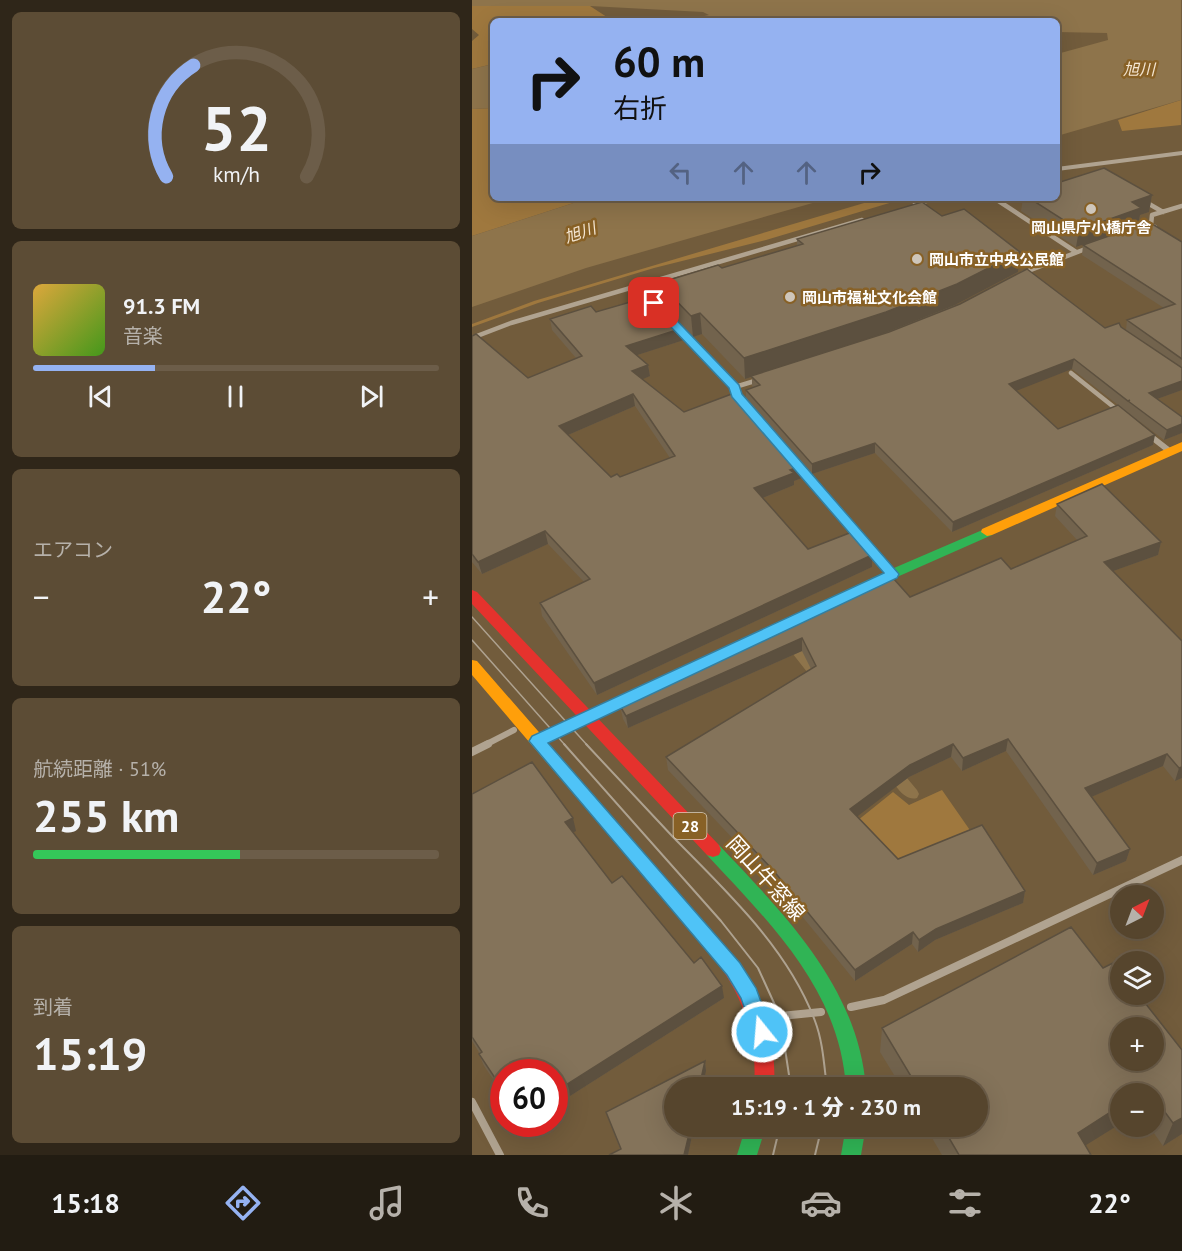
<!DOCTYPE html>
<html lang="ja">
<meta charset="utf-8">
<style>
:root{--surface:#56452d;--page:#5c4c35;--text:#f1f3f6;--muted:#b6b1aa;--line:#6c5d49;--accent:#95b2f1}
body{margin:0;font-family:"PT Sans","Noto Sans JP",sans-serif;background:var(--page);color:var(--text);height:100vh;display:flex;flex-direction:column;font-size:22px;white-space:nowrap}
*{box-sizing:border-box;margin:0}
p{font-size:20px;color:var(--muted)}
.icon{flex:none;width:33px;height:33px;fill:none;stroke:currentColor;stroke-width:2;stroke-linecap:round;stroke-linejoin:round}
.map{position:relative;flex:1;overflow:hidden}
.side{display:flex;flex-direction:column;gap:12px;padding:12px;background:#2f2619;width:472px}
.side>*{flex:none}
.banner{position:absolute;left:18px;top:18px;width:570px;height:183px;border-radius:9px;box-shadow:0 6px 24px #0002,0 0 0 2px var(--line);background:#95b2f1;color:#111;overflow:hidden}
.needle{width:39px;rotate:42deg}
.tools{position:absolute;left:638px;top:885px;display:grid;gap:12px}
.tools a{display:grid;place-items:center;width:54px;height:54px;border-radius:50%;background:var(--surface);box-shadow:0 6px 24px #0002,0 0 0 2px var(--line);font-size:30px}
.speed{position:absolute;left:18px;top:1059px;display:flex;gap:12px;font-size:30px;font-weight:700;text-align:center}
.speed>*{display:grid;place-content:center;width:78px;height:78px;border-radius:50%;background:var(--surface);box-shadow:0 6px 24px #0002,0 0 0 2px var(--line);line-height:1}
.speed .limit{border:9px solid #d22;background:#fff;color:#111}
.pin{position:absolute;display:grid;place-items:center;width:51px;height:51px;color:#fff;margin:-26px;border-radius:12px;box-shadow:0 3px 9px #0006}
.me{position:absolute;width:66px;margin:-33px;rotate:343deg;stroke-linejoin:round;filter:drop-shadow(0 0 4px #0008)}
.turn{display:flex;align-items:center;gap:21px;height:126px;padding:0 24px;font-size:27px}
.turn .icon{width:78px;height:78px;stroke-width:2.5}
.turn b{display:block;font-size:42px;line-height:51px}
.lanes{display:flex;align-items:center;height:57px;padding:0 24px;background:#0003;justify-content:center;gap:30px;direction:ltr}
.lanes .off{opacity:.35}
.big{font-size:45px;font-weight:800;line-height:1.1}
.side .tile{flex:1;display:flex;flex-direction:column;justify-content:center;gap:9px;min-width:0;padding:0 21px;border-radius:9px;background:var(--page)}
.side .dial{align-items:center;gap:0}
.dial svg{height:156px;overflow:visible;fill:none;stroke:var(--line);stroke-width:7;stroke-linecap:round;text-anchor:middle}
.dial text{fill:var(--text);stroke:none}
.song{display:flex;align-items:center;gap:18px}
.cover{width:72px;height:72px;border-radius:9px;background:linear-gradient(135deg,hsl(40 70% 55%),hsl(100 70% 35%))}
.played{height:6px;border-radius:3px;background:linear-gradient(90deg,var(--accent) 30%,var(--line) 30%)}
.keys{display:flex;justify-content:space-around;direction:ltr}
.heat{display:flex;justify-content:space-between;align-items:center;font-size:33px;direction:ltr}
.charge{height:9px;border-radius:4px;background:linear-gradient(90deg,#34c759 51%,var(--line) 0)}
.trip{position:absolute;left:192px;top:1077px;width:324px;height:60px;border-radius:30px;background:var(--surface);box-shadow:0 6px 24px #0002,0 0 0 2px var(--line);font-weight:800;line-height:60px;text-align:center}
.tabs{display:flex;height:96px;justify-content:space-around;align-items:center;background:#221c12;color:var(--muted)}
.tabs .icon{width:42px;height:42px}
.tabs .current{color:var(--accent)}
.tabs b{font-size:27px;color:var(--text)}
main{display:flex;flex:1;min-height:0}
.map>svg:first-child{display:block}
.green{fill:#9f783e}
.water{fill:#8e744b}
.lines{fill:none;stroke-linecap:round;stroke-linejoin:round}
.stream{fill:#8e744b;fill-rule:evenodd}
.street-far3{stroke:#b0a390;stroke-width:4}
.street-far2{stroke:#b0a390;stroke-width:4.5}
.street-far1{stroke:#b0a390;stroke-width:6}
.street{stroke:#b0a390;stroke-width:8}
.fast{fill:#30b455;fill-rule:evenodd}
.slow{fill:#ff9f0a;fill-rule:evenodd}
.jam{fill:#e5322d;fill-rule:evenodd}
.tram-far1{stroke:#aea290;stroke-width:1.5}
.tram{stroke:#aea290;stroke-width:2}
.wall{fill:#72634d;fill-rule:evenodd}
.shaded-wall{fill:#5c503f}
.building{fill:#84735a;stroke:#5c503f;stroke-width:1.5;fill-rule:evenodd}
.route{fill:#4fc3f7;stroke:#337fa1;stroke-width:1.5}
.poi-dot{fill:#cec6bb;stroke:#886126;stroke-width:2}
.labels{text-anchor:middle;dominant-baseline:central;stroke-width:5;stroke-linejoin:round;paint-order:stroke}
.far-poi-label{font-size:15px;font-weight:bold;fill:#fff;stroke:#886126;text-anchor:start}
.far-water-label{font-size:16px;font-style:italic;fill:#f4e6d2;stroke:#886126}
.shield{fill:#886126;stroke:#dbd0be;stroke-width:1.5}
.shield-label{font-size:16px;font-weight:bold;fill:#fff}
.near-street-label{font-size:21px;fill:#fff;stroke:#886126}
</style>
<main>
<section class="side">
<div class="tile dial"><svg viewBox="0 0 100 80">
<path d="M14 69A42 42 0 1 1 86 69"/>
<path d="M14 69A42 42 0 0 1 28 12" stroke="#95b2f1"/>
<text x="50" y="56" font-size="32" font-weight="700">52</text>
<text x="50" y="72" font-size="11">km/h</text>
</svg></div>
<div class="tile">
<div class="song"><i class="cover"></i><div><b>91.3 FM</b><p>音楽</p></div></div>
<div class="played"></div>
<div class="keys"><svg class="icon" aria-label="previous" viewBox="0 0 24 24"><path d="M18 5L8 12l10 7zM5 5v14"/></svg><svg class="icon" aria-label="pause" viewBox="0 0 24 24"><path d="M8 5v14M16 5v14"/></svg><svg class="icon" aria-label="next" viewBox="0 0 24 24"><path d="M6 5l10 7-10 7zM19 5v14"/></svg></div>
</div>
<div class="tile"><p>エアコン</p>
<div class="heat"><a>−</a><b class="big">22°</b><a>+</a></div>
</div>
<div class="tile"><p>航続距離 · 51%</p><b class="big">255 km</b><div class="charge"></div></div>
<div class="tile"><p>到着</p><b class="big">15:19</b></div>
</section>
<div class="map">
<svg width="710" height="1155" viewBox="0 0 710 1155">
<rect width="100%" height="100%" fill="#725c3c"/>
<!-- green -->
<path class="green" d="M0 6H118L141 21H21V64L0 69V41L7 35 0 29Z
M709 100V125L650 131 646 120Z
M21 108V198H117L0 236V109Z
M409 198H434L294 240 182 268 66 303 0 327V324L62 301Z
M470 790 502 836 426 864 385 821 421 792 437 805Z"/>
<!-- water -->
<path class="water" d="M0 0H709V100L585 136V54L636 40 635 33 585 32V21H208L237 15 231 12 118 6H0Z
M21 64V108L0 109V69Z
M117 198H358L114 268 0 307V236Z"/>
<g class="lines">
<!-- stream -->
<path class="stream" d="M317 636 321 638 353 676 355 679 353 682H343L313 644 311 641 313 638Z
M420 764 425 766 445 790 447 794 445 798C432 802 422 783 415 774L413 770 415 766Z"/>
<!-- street-far3 -->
<path class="street-far3" d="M585 169 710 153"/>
<!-- street-far2 -->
<path class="street-far2" d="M522 198 604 252
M672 201 691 212
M443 204 465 198
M683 227 679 225 680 215 710 206
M551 273 616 248
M166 286 180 301
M206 327 264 390
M0 338 39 323 390 220
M599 373 648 412
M263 387 286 380"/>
<!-- street-far1 -->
<path class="street-far1" d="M677 435 695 449
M325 465 417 570
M13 745 42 730"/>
<!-- street -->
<path class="street" d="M0 752 16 744
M379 1007 412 1000 710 860
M299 1017 349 1012
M0 1102 28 1155"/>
<!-- fast -->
<path class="fast" d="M515 528 521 532 520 535 425 577 70 745 65 747 60 745 57 741 60 737 415 571Z
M241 843 247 845C313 915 386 987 394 1088H374C368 990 298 923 235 855L233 850 235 845Z
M274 1126H294L285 1155H265Z
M374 1126H394L389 1155H369Z"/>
<!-- slow -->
<path class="slow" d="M710 442V451L520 535 515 536 509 532 510 529Z
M0 660 5 661 187 870 189 875 187 880 181 882 175 880 0 675Z"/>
<!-- jam -->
<path class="jam" d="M0 590 5 592 247 845 249 850 247 855 241 857 235 855 0 604Z
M181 868 187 870 268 963C291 1003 305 1041 302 1088H282C289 992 232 946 175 880L173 875 175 870Z"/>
<!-- tram-far1 -->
<path class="tram-far1" d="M0 617 115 745
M0 640 93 745"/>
<!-- tram -->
<path class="tram" d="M92 744 249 921 286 968 308 1016 319 1088
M114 744C143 775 172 806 201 837 254 891 316 948 343 1021 351 1042 352 1065 355 1088
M301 1155 308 1126
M343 1155 350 1126"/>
</g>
<!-- wall -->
<path class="wall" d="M680 195 677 212 668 215 666 225 604 247 549 211 551 198Z
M325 239 546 272 483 305 633 328 649 327 654 330 655 320 692 308 610 255 611 245 710 242V390L685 399 710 417V433L692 440 655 412 681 445 480 532 403 453 340 474 274 400V390L281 387 280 386V377L273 379 230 334 221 337 190 304 187 283 250 268 325 246ZM600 369 646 405 586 429 544 390Z
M124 312 211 328 212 340 165 355 176 365 178 376 170 379 212 412 329 466 330 478 322 481V485L291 498 336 549 400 567 125 695 70 616 68 603 112 582 76 544 10 574 0 562V336L56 378 104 358 80 330 78 319ZM163 406 198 458 148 477H139L96 435Z
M585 504 689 542 686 555 641 571 710 641V778L703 781 691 766 619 797 658 849 654 861 621 875 534 751 490 771 479 757 437 777 385 816 426 859 553 891 551 903 463 940 446 952 440 944 383 981 302 882 196 770 194 757 339 669 330 651 156 728 151 719 148 706 438 597 539 569 605 540 583 516Z
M0 794 104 831 101 832 140 883 222 963 252 998 87 1103 82 1095V1072H32V1095L12 1066 7 1054H8L0 1041Z
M410 1028 710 1050V1134L691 1146 677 1126H681V1094H648V1124L613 1145 619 1155H470L453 1126H506V1088H430L408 1052Z
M233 1061 234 1071 202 1126H222L216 1155H137L148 1149 134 1112Z"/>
<!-- shaded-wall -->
<path class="shaded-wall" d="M680 195 677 212 668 215 666 225 604 247 607 230 660 202Z
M548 252 546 272 483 305 413 333 273 379 272 358Z
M228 313 230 334 221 337 219 316Z
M211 328 212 340 156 358 154 346Z
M602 359 600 369 536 394 537 384Z
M176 365 178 376 162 383 160 371Z
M710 381V390L674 403 677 393Z
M161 394 163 406 89 438 87 426Z
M710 424V433L692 440 695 430Z
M683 435 681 445 480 532 481 522Z
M403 443V453L340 474V464Z
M329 466 330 478 322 481V485L283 501 282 488 318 470Z
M73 531 76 544 10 574 6 562Z
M689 542 686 555 630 575 632 562Z
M400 555V567L125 695 122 683Z
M330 638V651L156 728 154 716Z
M536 739 534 751 490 771 491 758Z
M481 744 479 757 437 777 378 822V809L438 765Z
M695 754 691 766 610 801 613 788Z
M710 767V778L703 781 707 768Z
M101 818 104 831 97 835 93 822Z
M658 849 654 861 621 875 625 863Z
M553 891 551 903 463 940 446 952 447 940 464 929Z
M441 932 440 944 383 981V970Z
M250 986 252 998 87 1103 83 1092Z
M233 1061 234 1071 230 1088H227Z
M67 1064 70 1072H56Z
M32 1081V1095L27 1084Z
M648 1106V1124L598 1155 606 1133Z
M710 1118V1134L691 1146 701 1123Z
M219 1126H222L216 1155H212Z"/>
<!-- building -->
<path class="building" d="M632 168 680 195 660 202 669 208 607 230 557 198H585V183Z
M450 202 470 216 492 209 548 252 485 284 414 312 272 358 228 313 219 316 187 283 246 265 250 268 331 244 325 239Z
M677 222 710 242V359L655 320 703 304 611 245Z
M555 269 633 328 647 323 649 327 710 368V381L677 393 710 417V424L695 430 656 401 658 400 656 401 602 359 537 384 586 429 646 405 683 435 481 522 403 443 340 464 274 390 288 385 279 376 417 332 488 304Z
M179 296 211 328 154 346 176 365 160 371 212 412 265 392 329 466 318 470 322 473 282 488 336 549 380 532 400 555 122 683 68 603 118 579 73 531 6 562 0 554V336L4 334 56 378 110 356 78 319 119 306 124 312ZM161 394 203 456 148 477 145 474 139 477 87 426Z
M630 484 689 542 632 562 710 641V767L707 768 695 754 613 788 658 849 625 863 536 739 491 758 481 744 438 765 378 809 426 859 510 825 553 891 464 929 447 940 441 932 383 970 301 870 194 757 344 666 330 638 154 716 148 706 421 578 438 597 529 558 539 569 615 536 585 504Z
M60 762 101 818 93 822 140 883 150 876 222 963 229 957 250 986 83 1092 82 1072H72L67 1064 56 1072H32V1081L27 1084 7 1054 10 1052 0 1037V794Z
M599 927 631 968 641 963 648 972V994H666L710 1050V1118L701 1123 681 1096V1094H679L676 1089 669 1094H648V1106L606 1133 619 1155H487L470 1126H506V1088H446L410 1028ZM648 1028H681V1060H648Z
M233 1061 227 1088H202V1126H219L212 1155H137L149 1149 134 1112Z"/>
<!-- route -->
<path class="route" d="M182 300 186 301 267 385 270 394 427 574 425 578 76 743 268 963 284 988 300 1032 297 1039 290 1041 283 1039 269 998 255 975 57 741 60 736 412 573 260 397 257 388 178 305 177 303Z"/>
<!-- markers -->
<g class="poi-dot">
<circle cx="619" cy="209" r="6"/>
<circle cx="445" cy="259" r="6"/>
<circle cx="318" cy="297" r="6"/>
</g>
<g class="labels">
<!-- far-poi labels -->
<g class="far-poi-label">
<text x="619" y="227" text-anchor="middle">岡山県庁小橋庁舎</text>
<text x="457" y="259">岡山市立中央公民館</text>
<text x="330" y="297">岡山市福祉文化会館</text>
</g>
<!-- far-water labels -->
<g class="far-water-label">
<text x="667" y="69">旭川</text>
<text transform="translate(108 232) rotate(-19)">旭川</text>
</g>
<!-- shield labels -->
<rect class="shield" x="201.5" y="813" width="33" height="26" rx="4.5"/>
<g class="shield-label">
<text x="218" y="826">28</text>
</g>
<!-- near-street labels -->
<g class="near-street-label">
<text transform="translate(294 878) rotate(48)">岡山牛窓線</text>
</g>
</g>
</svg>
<div class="tools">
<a><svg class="needle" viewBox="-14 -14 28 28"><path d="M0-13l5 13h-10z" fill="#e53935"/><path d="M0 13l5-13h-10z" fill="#b6b1aa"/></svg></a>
<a><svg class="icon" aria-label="layers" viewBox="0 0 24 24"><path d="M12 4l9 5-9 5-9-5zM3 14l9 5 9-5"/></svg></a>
<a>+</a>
<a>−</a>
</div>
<div class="speed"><div class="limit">60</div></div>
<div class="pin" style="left:182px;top:303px;background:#d93025"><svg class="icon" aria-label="arrive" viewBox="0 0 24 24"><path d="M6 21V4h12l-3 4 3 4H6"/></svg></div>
<svg class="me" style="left:290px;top:1032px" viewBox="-20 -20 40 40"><circle r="17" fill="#4fc3f7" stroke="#fff" stroke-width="3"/><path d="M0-11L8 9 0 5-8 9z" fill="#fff"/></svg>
<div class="trip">15:19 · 1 分 · 230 m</div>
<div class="banner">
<div class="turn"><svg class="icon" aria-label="right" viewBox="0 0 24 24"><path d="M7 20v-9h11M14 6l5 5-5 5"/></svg><div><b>60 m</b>右折</div></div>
<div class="lanes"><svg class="icon off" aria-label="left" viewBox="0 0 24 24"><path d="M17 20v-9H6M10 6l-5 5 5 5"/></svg><svg class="icon off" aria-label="ahead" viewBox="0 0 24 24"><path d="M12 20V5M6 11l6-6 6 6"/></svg><svg class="icon off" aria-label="ahead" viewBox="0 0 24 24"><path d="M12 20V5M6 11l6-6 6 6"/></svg><svg class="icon" aria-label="right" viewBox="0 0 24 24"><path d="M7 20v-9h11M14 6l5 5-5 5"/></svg></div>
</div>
</div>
</main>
<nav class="tabs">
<b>15:18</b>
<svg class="icon current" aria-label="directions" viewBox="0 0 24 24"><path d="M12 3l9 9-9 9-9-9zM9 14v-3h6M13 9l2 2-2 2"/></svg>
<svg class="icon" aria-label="music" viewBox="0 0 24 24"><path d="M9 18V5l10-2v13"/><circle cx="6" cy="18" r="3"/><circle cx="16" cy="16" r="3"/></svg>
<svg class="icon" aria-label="phone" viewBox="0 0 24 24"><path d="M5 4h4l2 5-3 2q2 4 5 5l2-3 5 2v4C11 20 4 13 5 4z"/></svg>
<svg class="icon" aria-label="climate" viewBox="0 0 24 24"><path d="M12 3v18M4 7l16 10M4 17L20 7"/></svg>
<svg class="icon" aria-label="car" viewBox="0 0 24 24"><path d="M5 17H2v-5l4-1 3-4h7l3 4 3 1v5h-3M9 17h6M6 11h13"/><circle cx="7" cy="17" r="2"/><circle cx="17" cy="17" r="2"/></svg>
<svg class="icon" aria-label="filters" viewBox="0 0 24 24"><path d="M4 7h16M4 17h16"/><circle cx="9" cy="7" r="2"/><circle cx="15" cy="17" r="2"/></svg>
<b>22°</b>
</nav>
